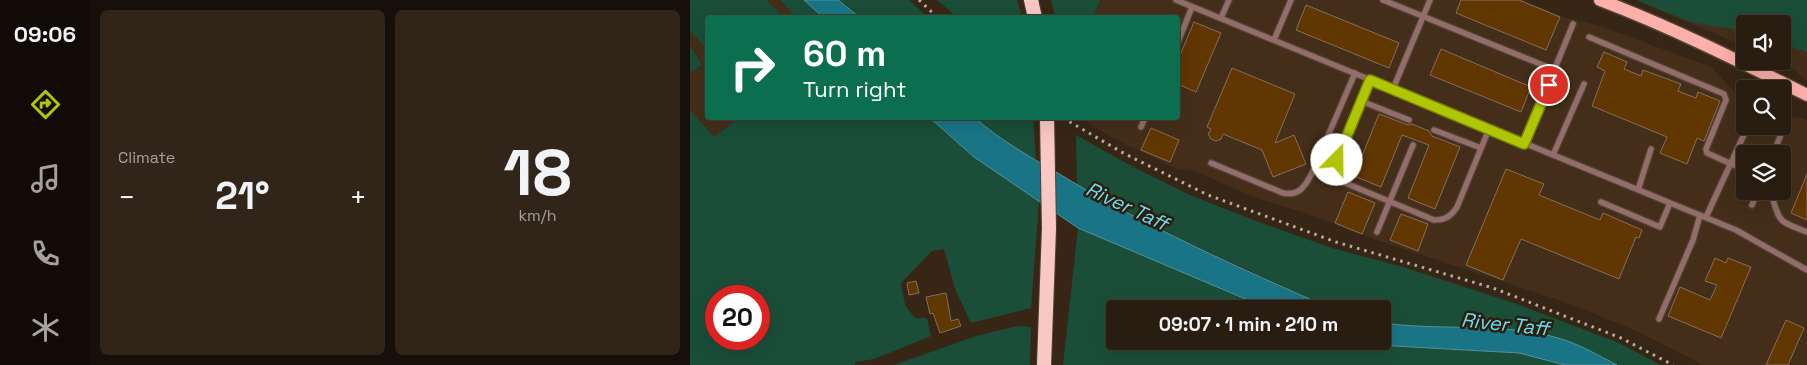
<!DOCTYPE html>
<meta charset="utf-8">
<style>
:root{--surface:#291c10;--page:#312519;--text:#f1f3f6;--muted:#a5a19f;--line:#453a30;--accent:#b0c503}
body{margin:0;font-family:"Space Grotesk",sans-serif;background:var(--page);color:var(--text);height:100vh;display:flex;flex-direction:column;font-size:19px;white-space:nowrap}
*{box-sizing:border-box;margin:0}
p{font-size:16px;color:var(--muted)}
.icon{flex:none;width:28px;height:28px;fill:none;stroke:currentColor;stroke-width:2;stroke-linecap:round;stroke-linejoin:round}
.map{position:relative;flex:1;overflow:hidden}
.side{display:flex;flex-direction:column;gap:10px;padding:10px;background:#170f09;width:600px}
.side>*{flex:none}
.top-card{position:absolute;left:15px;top:15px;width:475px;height:105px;border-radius:5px;box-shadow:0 5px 20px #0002,0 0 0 1px var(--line);background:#0b6e4f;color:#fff;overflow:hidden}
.fabs{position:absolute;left:1046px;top:15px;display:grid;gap:10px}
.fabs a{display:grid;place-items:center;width:55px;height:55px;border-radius:5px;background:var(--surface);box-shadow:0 5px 20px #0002,0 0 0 1px var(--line);font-size:25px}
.speed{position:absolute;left:15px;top:285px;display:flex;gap:10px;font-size:25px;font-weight:700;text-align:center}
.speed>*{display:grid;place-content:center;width:65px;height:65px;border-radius:50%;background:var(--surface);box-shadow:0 5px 20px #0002,0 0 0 1px var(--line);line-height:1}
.speed .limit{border:8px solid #d22;background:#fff;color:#111}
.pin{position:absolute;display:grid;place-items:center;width:42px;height:42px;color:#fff;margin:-21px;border:2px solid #fff;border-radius:50%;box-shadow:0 1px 5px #0007}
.me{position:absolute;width:55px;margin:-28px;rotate:22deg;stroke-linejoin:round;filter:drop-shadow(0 0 4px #0008)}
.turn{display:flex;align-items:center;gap:18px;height:105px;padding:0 15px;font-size:22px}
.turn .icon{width:65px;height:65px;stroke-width:2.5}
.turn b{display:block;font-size:35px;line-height:42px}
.big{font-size:38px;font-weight:600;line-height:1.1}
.side .widget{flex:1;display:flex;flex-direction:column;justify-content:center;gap:8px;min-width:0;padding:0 18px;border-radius:8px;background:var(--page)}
.side .dial{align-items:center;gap:0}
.dial b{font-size:65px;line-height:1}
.heat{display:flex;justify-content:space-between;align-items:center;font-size:28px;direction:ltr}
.side .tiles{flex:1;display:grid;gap:10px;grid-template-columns:repeat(2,1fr)}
.trip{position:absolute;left:416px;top:300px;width:285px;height:50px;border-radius:5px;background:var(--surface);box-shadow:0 5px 20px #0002,0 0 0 1px var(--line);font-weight:600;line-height:50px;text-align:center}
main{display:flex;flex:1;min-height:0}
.tab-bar{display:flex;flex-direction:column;width:90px;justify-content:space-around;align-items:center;background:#100b06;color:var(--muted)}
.tab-bar .icon{width:35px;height:35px}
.tab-bar .active{color:var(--accent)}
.tab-bar b{font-size:22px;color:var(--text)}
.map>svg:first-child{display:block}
.built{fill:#442e19;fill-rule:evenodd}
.green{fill:#1a4e38;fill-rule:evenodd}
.water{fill:#197586;stroke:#55929b}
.building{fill:#603601;stroke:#846f5e}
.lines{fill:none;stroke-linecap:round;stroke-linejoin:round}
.service-casing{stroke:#524233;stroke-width:8}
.primary-casing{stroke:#524233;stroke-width:15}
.trunk-casing{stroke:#524233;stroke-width:16}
.service{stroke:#926d6a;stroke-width:5.5}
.primary{stroke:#fcb0a9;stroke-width:12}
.trunk{stroke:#f8c8c4;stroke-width:14}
.rail{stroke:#b9ada1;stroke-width:3;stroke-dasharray:2.5 5;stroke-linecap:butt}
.route-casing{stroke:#728002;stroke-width:12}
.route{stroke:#b0c503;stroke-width:9}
.labels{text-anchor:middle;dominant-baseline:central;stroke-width:5;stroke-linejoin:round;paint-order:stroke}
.water-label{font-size:20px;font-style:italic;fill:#6bdcf5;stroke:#2d1d0d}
</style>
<main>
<nav class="tab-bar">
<b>09:06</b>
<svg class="icon active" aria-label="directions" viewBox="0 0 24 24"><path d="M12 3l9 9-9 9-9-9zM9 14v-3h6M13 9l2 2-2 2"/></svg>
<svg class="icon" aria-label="music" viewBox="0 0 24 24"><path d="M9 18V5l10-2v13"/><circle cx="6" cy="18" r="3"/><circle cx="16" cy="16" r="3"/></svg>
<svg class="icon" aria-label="phone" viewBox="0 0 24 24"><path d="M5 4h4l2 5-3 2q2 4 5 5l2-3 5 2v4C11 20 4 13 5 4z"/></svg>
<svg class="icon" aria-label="climate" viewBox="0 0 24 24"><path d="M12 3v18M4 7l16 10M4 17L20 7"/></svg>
</nav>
<section class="side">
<div class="tiles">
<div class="widget"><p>Climate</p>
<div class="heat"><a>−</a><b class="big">21°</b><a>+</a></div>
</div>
<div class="widget dial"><b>18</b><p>km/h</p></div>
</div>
</section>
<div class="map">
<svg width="1117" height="365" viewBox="0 0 1117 365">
<rect width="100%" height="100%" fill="#372616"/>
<!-- built -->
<path class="built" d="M0 0H90L106 17 18 18V118H49L24 138 0 110Z
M409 0H833L876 18 907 25 1021 67 1055 103V126H1092L1093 118 1104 116 1117 120V365H1014L946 331 878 303 675 236 622 215 572 200 504 171 487 169 419 136 390 118H488V18L403 17ZM1055 154H1092V191H1055Z
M946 0H1117V81L1099 65 1090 61H1092V24H1055V43L1042 41Z"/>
<!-- green -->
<path class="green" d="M0 0H76L94 17 18 18 17 49 0 31Z
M90 0H114L133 17H106Z
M148 0H219L237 17H169Z
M247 0H327L332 17H267Z
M361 0H409L410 1 403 17 365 18Z
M946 0H1117V52L1093 44 1092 24H1055V31L1000 22Z
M0 46 12 65 0 73Z
M0 110 24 137 49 118H240L284 157 349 202 341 308 281 323 265 289 254 249 242 251 211 283 215 305 225 318H237L241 336 184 359 165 362V365H0ZM26 296H69V339H26Z
M285 118H343L346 160 304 135Z
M386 135 447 169 500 195 566 221 642 248 713 267 827 304 927 342 971 365H927L892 347 867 338 827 331 718 327 693 323 692 309H642L495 241 387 185Z
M388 228 579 309H425V341H660L668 344 829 353 875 365H373Z
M327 326 341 327 340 365H204L286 336Z"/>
<!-- water -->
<path class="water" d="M114 0H148L169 17H133Z
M240 118H285C310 140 337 155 366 172 454 226 548 267 642 309H579L388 228 284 157Z
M693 323C750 331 813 322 868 338 889 344 908 355 927 365H875L829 353 668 344 660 341H692Z"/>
<!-- building -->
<path class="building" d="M771 0H829L870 17 856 50 766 13Z
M616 5 709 43 699 68 606 30Z
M504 22 531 33 506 92 488 84V60Z
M751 49 841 87 831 112 740 75Z
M914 52 937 62 934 69 951 76 953 70 991 84 988 91 1006 98 1008 92 1030 101 1014 141 1007 138 997 164 970 153 977 137 902 106 915 71 907 67Z
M542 68 605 94 585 143 604 135 616 164 583 177 572 150 533 134 531 139 526 141 521 139 518 134 521 129 517 127Z
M689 114 718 125 722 124 739 131 742 136 770 147 745 209 718 198 739 145 712 135 691 187 664 176Z
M461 128 489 140 480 162 451 150Z
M816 169 854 184 849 195 910 220 913 213 952 230 949 238 946 237 929 279 831 239 813 280 776 265Z
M1117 174V220L1101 213Z
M658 192 685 203 672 234 645 223Z
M711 214 738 224 728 251 700 240Z
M1025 258 1036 263 1038 258 1061 267 1031 338 978 316 990 287 1020 300 1027 285 1015 281Z
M226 281 229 293 219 295 217 283Z
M256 293 261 321 268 319 271 326 250 333 243 313 240 314 236 297Z
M1096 320 1114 328 1098 365H1076Z"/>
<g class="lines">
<!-- service casing -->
<g class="service-casing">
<path id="service" d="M486 0 1046 230 1117 270
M693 0 865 70
M531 18 539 0
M899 37 1034 94 1036 100 1016 149 1017 153 1055 170
M584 40 601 0
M488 42 502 7
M680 80 645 167 648 176 653 182 744 220C756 220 761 216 767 207L799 129
M703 89 740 0
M1076 89 1081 77
M671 101 719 120
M451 127 455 118
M744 130 791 148
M834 144 883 24
M1083 154 1090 137
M863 155 894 84
M521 163 593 193C608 196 614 188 621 175L665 73
M948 190 961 149
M1080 191C1091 222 1085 220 1117 232
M911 202 970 227 980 203
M1062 205 1068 191
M1016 217 1058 126
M687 232 723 145
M969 319 1003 240 1010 215"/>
</g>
<!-- primary casing -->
<g class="primary-casing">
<path id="primary" d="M910 0C981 27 1049 61 1117 95"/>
</g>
<!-- trunk casing -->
<g class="trunk-casing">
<path id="trunk" d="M341 0 345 18
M354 365 359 228 357 118"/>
</g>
<!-- service -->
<use href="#service" class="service"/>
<!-- primary -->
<use href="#primary" class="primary"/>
<!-- trunk -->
<use href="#trunk" class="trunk"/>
<!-- rail -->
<path class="rail" d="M229 0 248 18
M373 118 435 154 518 195 646 242 803 288 931 338 983 365"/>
</g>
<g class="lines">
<!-- route casing -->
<g class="route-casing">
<path id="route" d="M647 160 680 80 834 144 859 85"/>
</g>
<!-- route -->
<use href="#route" class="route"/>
</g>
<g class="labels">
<!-- water labels -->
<g class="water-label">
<text transform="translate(437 206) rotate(25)">River Taff</text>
<text transform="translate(815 324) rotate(6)">River Taff</text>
</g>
</g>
</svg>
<div class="fabs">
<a><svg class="icon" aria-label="sound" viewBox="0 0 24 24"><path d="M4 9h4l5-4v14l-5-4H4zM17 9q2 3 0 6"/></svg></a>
<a><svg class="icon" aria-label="search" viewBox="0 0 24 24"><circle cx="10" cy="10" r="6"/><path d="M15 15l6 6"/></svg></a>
<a><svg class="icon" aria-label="layers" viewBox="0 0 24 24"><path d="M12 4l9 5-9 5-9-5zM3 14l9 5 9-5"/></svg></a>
</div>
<div class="speed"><div class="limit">20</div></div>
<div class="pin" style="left:859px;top:85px;background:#d93025"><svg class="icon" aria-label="arrive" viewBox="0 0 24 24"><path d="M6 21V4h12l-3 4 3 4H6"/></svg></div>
<svg class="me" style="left:647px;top:160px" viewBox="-20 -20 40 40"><circle r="19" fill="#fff"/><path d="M0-13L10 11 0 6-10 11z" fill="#b0c503"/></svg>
<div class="trip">09:07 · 1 min · 210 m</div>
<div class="top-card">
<div class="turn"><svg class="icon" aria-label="right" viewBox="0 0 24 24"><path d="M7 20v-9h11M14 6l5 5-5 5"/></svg><div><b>60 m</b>Turn right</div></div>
</div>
</div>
</main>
